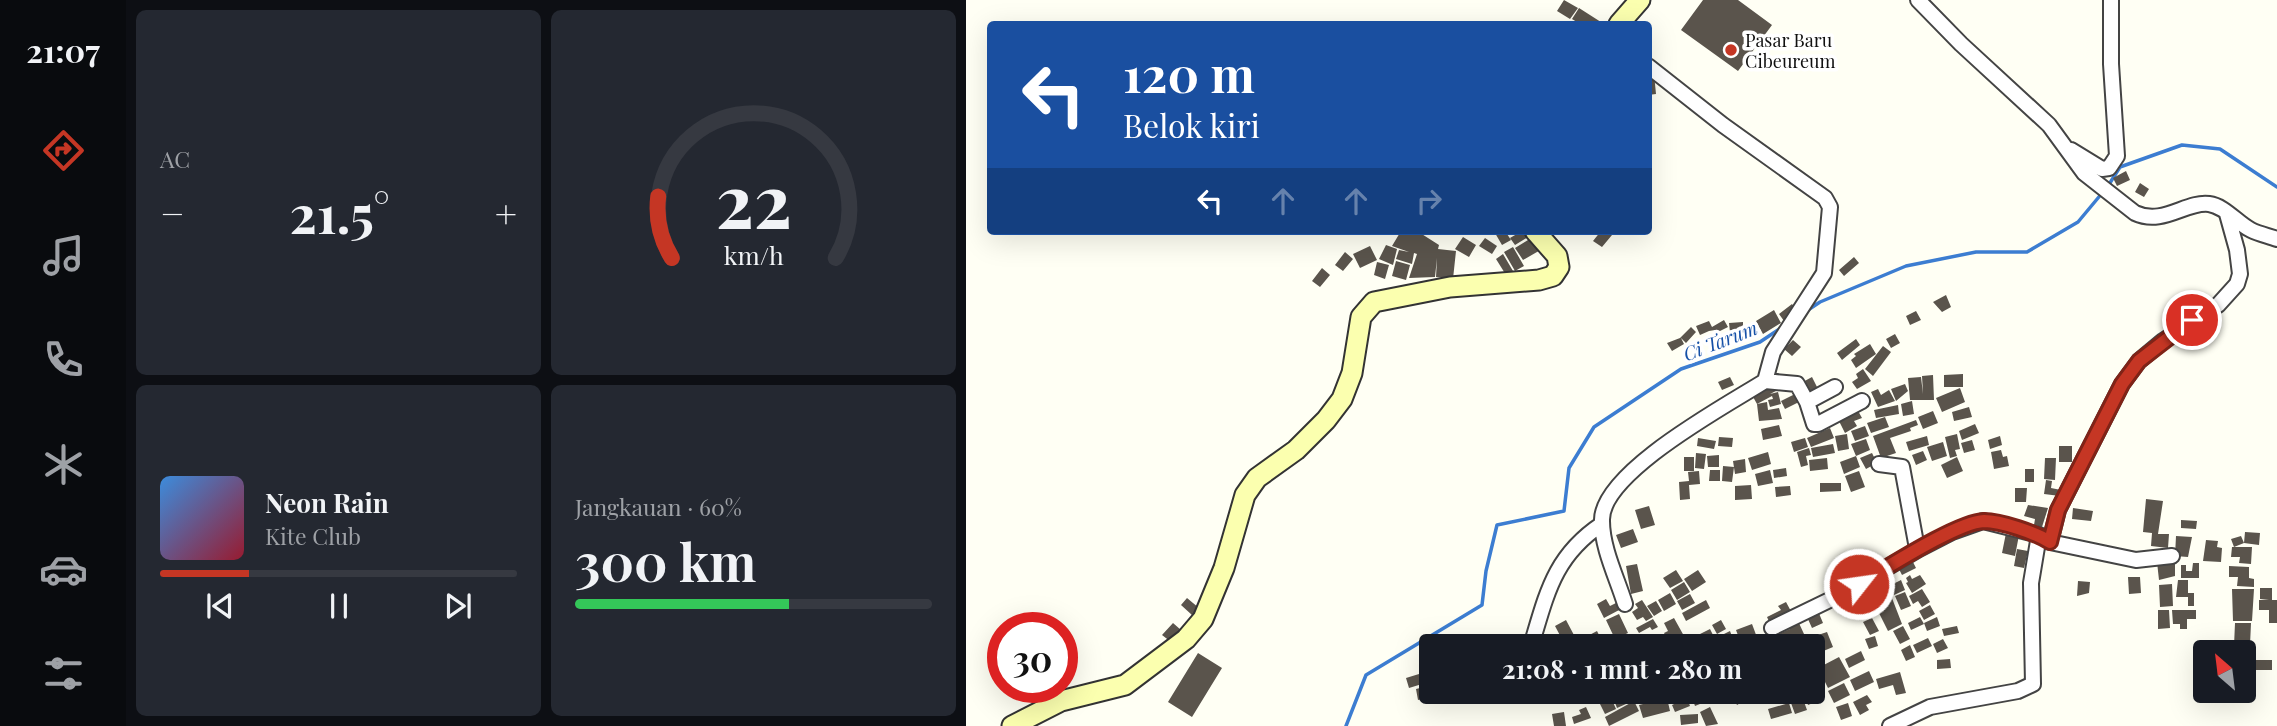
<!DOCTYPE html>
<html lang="id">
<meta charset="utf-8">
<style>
:root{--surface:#171b24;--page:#242831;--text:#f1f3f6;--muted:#9ea1a6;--line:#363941;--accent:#c53624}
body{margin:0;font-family:"Playfair Display",serif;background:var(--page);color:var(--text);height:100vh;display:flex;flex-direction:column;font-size:26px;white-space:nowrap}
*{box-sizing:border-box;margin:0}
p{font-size:23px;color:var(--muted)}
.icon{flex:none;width:38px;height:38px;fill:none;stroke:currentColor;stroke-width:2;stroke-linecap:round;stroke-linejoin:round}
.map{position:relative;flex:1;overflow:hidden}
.panel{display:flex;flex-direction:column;gap:10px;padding:10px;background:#0d0f14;width:840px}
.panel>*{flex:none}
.hud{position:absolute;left:21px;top:21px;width:665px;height:214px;border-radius:7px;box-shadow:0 7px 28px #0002;background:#1a4fa0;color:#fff;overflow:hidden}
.needle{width:46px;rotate:332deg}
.controls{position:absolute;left:1227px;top:640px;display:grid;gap:14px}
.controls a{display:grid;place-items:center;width:63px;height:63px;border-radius:7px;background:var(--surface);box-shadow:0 7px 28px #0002;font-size:35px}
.speed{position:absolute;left:21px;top:612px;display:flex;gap:14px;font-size:35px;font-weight:700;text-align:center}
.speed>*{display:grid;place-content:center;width:91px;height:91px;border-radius:50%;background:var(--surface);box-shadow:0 7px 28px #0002;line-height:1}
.speed .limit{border:10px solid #d22;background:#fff;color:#111}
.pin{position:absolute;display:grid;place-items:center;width:60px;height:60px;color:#fff;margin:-30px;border:4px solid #fff;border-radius:50%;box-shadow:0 2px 7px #0007}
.me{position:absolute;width:77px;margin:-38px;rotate:60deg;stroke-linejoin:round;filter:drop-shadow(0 0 5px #0008)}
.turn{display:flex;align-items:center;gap:24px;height:147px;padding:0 21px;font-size:32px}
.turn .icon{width:91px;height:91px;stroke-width:2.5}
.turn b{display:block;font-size:49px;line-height:60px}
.lanes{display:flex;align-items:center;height:66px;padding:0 21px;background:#0003;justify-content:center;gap:35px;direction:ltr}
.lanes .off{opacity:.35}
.big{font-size:52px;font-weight:700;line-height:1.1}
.panel .tile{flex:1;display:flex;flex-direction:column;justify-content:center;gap:10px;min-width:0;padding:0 24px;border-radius:10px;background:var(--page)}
.panel .dial{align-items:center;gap:0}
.dial svg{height:182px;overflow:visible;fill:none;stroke:var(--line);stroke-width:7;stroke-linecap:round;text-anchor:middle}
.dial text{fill:var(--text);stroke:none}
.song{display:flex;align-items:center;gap:21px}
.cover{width:84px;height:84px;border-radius:10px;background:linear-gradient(135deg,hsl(210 70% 55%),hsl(350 70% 35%))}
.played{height:7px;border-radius:4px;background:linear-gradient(90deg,var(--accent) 25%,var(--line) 25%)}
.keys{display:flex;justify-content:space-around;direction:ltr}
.heat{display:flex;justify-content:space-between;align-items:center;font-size:38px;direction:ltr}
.charge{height:10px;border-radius:5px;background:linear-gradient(90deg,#34c759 60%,var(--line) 0)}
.panel .tiles{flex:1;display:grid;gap:10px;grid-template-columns:repeat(2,1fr)}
.trip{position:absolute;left:453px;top:634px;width:406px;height:70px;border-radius:7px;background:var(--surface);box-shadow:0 7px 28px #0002;font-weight:700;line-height:70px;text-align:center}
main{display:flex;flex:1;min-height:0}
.tabs{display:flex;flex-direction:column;width:126px;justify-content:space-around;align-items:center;background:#090b0e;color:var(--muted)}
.tabs .icon{width:49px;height:49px}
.tabs .on{color:var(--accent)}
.tabs b{font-size:32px;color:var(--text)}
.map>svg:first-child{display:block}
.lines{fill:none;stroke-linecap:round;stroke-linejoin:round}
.stream{stroke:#3c7dd1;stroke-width:3.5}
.building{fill:#5a544c}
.minor-casing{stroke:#444;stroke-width:18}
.secondary-casing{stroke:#333;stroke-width:23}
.minor{stroke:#fff;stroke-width:14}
.secondary{stroke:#fbffaf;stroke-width:19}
.route-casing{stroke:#802317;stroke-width:18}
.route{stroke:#c53624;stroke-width:12}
.poi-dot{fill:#c53624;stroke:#fff;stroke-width:2.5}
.labels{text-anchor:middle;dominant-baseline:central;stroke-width:7;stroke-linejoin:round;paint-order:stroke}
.poi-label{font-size:18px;fill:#111;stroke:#fff;text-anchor:start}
.water-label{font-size:19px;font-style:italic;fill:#1550a7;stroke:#fff}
</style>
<main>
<nav class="tabs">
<b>21:07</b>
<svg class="icon on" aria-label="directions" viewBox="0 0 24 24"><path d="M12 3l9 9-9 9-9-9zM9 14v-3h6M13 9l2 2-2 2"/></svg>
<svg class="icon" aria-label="music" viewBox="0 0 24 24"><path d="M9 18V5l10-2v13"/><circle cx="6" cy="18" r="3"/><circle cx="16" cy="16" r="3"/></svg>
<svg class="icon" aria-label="phone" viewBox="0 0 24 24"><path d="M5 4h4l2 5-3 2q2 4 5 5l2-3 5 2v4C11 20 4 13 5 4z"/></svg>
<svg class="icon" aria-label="climate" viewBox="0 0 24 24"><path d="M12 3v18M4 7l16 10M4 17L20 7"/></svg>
<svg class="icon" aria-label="car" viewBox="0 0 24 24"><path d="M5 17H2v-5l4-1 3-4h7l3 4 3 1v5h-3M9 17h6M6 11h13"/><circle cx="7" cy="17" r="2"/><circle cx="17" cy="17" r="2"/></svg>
<svg class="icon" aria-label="filters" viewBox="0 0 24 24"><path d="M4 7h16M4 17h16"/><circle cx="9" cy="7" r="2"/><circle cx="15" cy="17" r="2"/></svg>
</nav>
<section class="panel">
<div class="tiles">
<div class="tile"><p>AC</p>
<div class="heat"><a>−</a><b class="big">21.5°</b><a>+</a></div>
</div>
<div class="tile dial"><svg viewBox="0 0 100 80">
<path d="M14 69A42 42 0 1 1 86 69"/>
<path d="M14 69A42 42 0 0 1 8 42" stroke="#c53624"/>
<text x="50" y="56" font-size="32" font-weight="700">22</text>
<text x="50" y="72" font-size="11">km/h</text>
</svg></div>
<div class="tile">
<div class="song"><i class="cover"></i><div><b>Neon Rain</b><p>Kite Club</p></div></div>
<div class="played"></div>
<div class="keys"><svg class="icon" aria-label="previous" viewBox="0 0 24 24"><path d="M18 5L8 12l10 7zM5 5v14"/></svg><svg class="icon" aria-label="pause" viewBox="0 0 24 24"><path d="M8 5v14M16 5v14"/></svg><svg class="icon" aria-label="next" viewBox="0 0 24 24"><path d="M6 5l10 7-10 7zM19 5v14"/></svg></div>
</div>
<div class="tile"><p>Jangkauan · 60%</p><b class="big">300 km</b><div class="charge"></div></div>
</div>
</section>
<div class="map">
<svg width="1311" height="726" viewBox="0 0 1311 726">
<rect width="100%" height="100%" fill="#fffff4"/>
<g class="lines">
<!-- stream -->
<path class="stream" d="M1142 186 1154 167 1216 145 1254 149 1311 187
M839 312 854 302 940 266 1010 252H1061L1112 222 1137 192
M380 726 400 675 516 605 520 571 531 525 598 511 603 468 628 427 715 369 794 342 815 328"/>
</g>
<!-- building -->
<path class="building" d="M598 0 612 8 604 19 591 11Z
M737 0H772L806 25 772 71 715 30Z
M613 8 638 24H614L606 19Z
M688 74 690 94 682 95V75Z
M1160 171 1164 180 1151 186 1147 178Z
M1174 183 1183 189 1178 197 1169 192Z
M435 231H451L473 245 472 249 490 251 487 279 470 277 471 258 469 277 443 278 451 254 448 253 446 264 430 259 433 250 443 252 426 246Z
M533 231H539L545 240 536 245 529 233Z
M556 231H565L567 234 549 245 544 238Z
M635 231 646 235 636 247 627 241Z
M570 235 578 248 557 260 549 248Z
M497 237 510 245 503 257 489 249Z
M519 238 531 246 526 254 513 246Z
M420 245 431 249 427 265 413 259Z
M404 246 411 260 394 268 387 254Z
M547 247 558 266 549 271 538 252Z
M379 252 387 259 377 271 369 265Z
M537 254 547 271 540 275 530 259Z
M888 257 893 263 878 276 873 270Z
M430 261 444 265 440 280 426 276Z
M411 262 423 265 419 279 408 275Z
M356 268 364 275 354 287 346 281Z
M980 295 985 307 976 312 967 302Z
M826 304 831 311 818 321 813 314Z
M808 310 815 323 797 334 790 321Z
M950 311 955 320 944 325 940 316Z
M758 320 762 327 750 333 749 330 743 331 734 335 730 326 743 321 746 327Z
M777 322V330L764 332 763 323Z
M725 327 730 332 720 343 715 338 718 344 706 351 701 343 714 338Z
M929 334 934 343 925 348 920 339Z
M890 339 894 345 876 360 871 353Z
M827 340 835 347 826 356 818 349Z
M904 344 910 354 890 368 885 360 890 356 888 354Z
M917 346 925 352 907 376 899 369Z
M897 369 905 381 891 389 886 382 892 378 890 374Z
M997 374V387H978V375Z
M967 375 968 400H944L942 378 955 377 957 394 956 376Z
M764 377 768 385 756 390 752 382Z
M846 377 854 393 844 399 835 383Z
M809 384 812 390 804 394 812 392 815 404 804 407 802 400 807 399 806 396 791 404 786 395Z
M939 384 942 391 930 401 925 389Z
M994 388 999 402 976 412 970 398Z
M912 389 915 395 923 390 929 401 912 407 905 392Z
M831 393 835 401 819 409 815 401Z
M946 401 948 414 937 416 935 404Z
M801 402 802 410 813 408 816 419 793 421 791 404Z
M932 405 933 414 910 418 908 410Z
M1003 407 1006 417 988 421 986 412Z
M891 409 896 418 888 421 891 426 879 433 872 419Z
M967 411 972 423 957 429 952 417Z
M919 417 923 427 905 433 901 423Z
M950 420 952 425 944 428 945 431 924 438 930 453 915 458 907 436Z
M1009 424 1013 433 996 440 993 431Z
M813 425 816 436 797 440 795 429Z
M899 426 903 436 889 441 885 431Z
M864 428 868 438 845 447 841 438Z
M881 434 883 449 872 451 869 436Z
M991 434 994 449 989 450 991 456 984 458 979 437Z
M961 436 963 445 943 451 940 442Z
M1034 436 1036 445 1024 449 1022 440Z
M753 437 767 438 766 447 752 446Z
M732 438 750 441 748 449 731 446Z
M839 438 842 447 828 452 825 442Z
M900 439 904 450 890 456 885 444Z
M1006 440 1009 450 998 453 995 443Z
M977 442 981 456 966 461 961 447Z
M867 444 869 453 847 457 845 448Z
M1093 446H1106V462H1093Z
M843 448 845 455 840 456 842 465 835 467 831 452Z
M1035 450 1037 457 1041 456 1043 466 1028 469 1025 452Z
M957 451 961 460 950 465 946 455Z
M802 452 805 464 786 470 782 458Z
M730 453 740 454 738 469 729 468Z
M906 453 911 463 900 469 894 458Z
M753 455V467H742L741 456Z
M890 456 894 467 878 474 874 462Z
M718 457H728V471H718Z
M991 457 997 471 981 478 975 465Z
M861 458 862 469 844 471 843 460Z
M1079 458H1090L1089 480 1078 479Z
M779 459 780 472 769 474 767 461Z
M757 466 768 467 766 482 756 481Z
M820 468 821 476 808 478 807 470Z
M1059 469H1068V482H1059Z
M744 470H754V481H743Z
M804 470 807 483 792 486 789 474Z
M733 471 734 484 723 485 724 499 714 500 713 482 723 481 722 472Z
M893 471 899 487 885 492 879 476Z
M1080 480 1086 481 1085 488 1095 490 1094 496 1078 494Z
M854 483H875V491L854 492Z
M785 485 786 499 769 500V486Z
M824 486 825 495 810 497 809 487Z
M1049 488H1061L1060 502H1049Z
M1180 499 1197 501 1192 534H1203L1202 548 1185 546 1186 533 1177 532Z
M1062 505 1082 508 1076 527 1068 525 1069 519 1058 516Z
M683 506 689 525 675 529 669 510Z
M1107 508 1127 511 1125 521 1106 519Z
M1215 520 1231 521 1230 529 1215 528Z
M667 529 672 542 655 548 650 535Z
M1279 532 1294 533 1293 545 1278 543 1268 547 1265 539 1275 536 1278 543Z
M1040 533 1053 535 1049 556 1036 553Z
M1210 536 1226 537 1222 557 1209 556Z
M1240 540 1252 541 1251 547 1256 548 1255 562 1237 561Z
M1266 547H1286L1285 564 1273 563 1274 557H1265Z
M1051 549 1062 551 1058 568 1048 566Z
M945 558 950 568 936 575 931 565Z
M1209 561V576L1193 580 1191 562Z
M1227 563H1233V578H1215V565H1220V571H1226Z
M671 564 677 591 665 594 660 566Z
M1263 566 1283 567V578L1288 579V587L1271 586 1272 577H1263Z
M710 570 717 581 704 588 697 578Z
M732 570 740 582 726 591 718 579Z
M944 575 946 579 954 575 960 584 946 593 940 583 942 582 940 578Z
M1162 577H1174L1175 593 1163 594Z
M935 580 939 590 928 595 923 586Z
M1212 580H1222V593H1228V606H1222V597H1210Z
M1112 581 1124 582 1123 593 1111 596Z
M718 582 724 592 711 600 705 590Z
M1206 584 1207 606 1194 607 1193 585Z
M1294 588H1306V600H1311V623H1303V610H1293V600H1303L1294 599Z
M956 589 964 602 956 607 952 601 947 604 943 596Z
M1266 589H1288L1286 621H1267Z
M939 592 945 606 935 610 929 596Z
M704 593 710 604 698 611 692 600Z
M924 593 936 624 922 631 913 613 918 610 913 598Z
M724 594 729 603 716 610 711 601Z
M221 598 233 608 226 615 215 605Z
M640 599 644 606 652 602 655 609 638 618 631 604Z
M676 600 687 617 680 621 677 617 671 620 666 612 672 608 669 604Z
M740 600 744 608 720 621 716 613Z
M690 601 696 611 688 616 681 606Z
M820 602 827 615 805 626 801 617 815 610 812 606Z
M964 605 969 614 958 620 953 611Z
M1192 610H1203L1204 628 1192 629Z
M1206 610H1230V619H1221V629H1214V624H1207Z
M852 611 857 623 846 628 841 617Z
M653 614 662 633 649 639 640 620Z
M954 617 958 624 945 630 942 623Z
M971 617 974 626 961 631 958 623Z
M708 618 718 636 704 644 698 633 702 631 698 623Z
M906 618 913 631 904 635 897 622Z
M687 619 692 627 686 630 684 627 673 633 670 628Z
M600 620 609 637 598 643 589 626Z
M755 620 760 629 751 634 746 625Z
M832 621 838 634 815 644 816 646H796L794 642 824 629 822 625Z
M207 623 215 630 205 642 196 635Z
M1269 623H1285L1284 645 1268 646Z
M786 624 789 632 794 646H785L781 635 773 638 770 630Z
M937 626 944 639 934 644 927 631Z
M991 626 993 633 978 636 976 629Z
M744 629 748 637 735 643 732 635Z
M631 631 637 643 619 646 616 639Z
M764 631 767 639 751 646 748 639Z
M861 632 867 647 855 652 849 636Z
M909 636 912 646 903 649 899 639Z
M962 638 966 646 951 653 947 645Z
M977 639 982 648 971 653 967 644Z
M944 645 949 657 940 661 935 650Z
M895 651 899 660 883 668 879 659Z
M232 653 256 668 226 717 202 702Z
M873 657 884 677 862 688 852 668Z
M984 659 985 668 971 669V660Z
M1288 660H1306V670H1288Z
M903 671 908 682 889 691 884 680Z
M934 672 940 693 930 695 927 685 913 689 910 679Z
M453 674 456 684 443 688 440 678Z
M878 683 884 695 868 703 862 691Z
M462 686 464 697 452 700 450 689Z
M853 690 857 699 842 705 839 696Z
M620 691H628L630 697 615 703 612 695Z
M648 691H655L660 704 651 708 645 692Z
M703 691H720L722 694 709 701Z
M734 691H749L751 697 729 706 724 692Z
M776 691H781L784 697 771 705 767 697Z
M789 691H805L807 698 793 703Z
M643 693 650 709 639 714 631 698Z
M901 695 906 702 900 705 903 710 894 715 887 702Z
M701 698 704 711 677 718 673 705Z
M721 698 724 706 709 712 706 705Z
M837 699 841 710 829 714 825 703Z
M668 701 673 711 643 726 639 717Z
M823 703 826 713 805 719 802 709Z
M882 703 886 716 875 720 870 707Z
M620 707 625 718 608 724 606 717 615 714 613 710Z
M744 707 752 724 740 726 734 712Z
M598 712 600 726H588L586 714Z
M732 714V723L715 725 714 715Z"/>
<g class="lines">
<!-- minor casing -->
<g class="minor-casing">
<path id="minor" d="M952 0 995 44 1083 125 1118 173 1169 213C1197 226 1220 201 1243 204 1259 206 1271 223 1285 230 1293 234 1303 236 1311 239
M1105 150 1136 169 1143 168 1151 156 1145 64V0
M799 381 831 384 841 402 869 387
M841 402 848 424H852L896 401
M913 464 936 467 950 543 953 549 986 532 1017 521 1073 535 1084 542 1092 510 1156 384 1173 361 1197 341 1252 305 1271 284 1274 274 1271 250 1261 214
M1084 542 1170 560 1206 556
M659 604C651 578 636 548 636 521 634 473 761 405 799 381L807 352 858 273 864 207 859 198 757 125 682 66
M806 628 878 593 953 549
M565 646C581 593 588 556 636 524
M924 726 964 707 1052 691 1067 684 1065 583 1073 535"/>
</g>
<!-- secondary casing -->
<g class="secondary-casing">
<path id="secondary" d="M653 24 674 0
M46 726 95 701 159 685 220 639 237 619 258 568 279 495 291 478 330 450 360 420 376 399 386 373 395 317 408 302 484 287 573 280 587 276 593 267 591 256 569 231"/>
</g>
<!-- minor -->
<use href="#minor" class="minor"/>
<!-- secondary -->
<use href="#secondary" class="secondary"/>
</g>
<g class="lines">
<!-- route casing -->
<g class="route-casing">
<path id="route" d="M893 584C919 569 991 522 1018 521 1035 521 1070 533 1084 542L1092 510 1156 384 1173 361 1226 320"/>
</g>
<!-- route -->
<use href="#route" class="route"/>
</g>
<!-- markers -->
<circle class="poi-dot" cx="765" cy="50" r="7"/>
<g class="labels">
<!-- poi labels -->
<g class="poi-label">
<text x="779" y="40">Pasar Baru<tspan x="779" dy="21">Cibeureum</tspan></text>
</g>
<!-- water labels -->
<g class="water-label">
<text transform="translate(754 340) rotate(-21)">Ci Tarum</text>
</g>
</g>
</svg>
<div class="controls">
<a><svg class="needle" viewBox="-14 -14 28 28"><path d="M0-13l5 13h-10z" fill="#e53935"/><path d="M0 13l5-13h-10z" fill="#9ea1a6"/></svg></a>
</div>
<div class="speed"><div class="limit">30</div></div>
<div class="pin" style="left:1226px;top:320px;background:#d93025"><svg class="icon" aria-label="arrive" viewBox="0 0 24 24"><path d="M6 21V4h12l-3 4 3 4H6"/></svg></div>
<svg class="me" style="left:893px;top:584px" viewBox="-20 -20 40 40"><circle r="17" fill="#c53624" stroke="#fff" stroke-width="3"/><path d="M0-11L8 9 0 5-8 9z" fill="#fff"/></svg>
<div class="trip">21:08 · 1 mnt · 280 m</div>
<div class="hud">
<div class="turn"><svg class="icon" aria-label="left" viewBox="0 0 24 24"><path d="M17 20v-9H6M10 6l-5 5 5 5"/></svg><div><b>120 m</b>Belok kiri</div></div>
<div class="lanes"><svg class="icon" aria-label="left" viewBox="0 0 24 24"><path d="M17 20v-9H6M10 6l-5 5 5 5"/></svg><svg class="icon off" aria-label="ahead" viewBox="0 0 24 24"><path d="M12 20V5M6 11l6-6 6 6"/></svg><svg class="icon off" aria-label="ahead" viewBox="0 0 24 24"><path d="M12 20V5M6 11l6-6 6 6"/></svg><svg class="icon off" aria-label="right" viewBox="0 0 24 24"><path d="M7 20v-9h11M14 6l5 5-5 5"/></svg></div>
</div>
</div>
</main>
